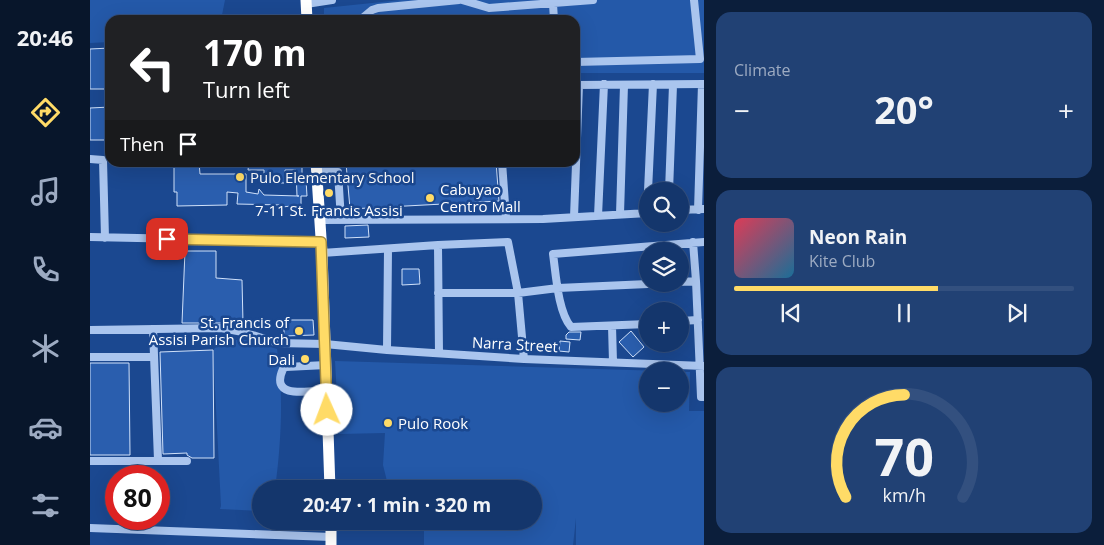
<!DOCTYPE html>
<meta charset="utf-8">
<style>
:root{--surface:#14366c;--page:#214174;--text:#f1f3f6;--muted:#9dabc2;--line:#33507f;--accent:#ffdb67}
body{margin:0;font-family:"Open Sans",sans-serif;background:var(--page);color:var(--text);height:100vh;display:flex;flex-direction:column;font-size:19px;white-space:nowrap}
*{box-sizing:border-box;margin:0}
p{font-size:16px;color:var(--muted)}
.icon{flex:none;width:28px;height:28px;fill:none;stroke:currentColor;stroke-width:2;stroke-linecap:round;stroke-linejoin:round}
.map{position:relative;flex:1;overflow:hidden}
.drawer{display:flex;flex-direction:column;gap:12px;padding:12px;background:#0b1e3b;width:400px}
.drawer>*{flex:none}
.guide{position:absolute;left:15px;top:15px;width:475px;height:152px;border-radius:15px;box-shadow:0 5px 20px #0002,0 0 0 1px var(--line);background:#202124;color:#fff;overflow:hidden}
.buttons{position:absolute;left:549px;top:182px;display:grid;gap:10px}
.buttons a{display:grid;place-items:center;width:50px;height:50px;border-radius:50%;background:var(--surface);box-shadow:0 5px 20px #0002,0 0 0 1px var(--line);font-size:25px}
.speed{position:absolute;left:15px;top:465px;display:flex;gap:10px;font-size:25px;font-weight:700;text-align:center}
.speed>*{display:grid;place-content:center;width:65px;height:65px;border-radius:50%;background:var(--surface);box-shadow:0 5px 20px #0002,0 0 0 1px var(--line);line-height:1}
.speed .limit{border:8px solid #d22;background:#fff;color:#111}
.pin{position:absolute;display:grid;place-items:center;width:42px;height:42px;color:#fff;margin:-21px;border-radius:10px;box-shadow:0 2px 8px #0006}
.me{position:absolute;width:55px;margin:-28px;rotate:358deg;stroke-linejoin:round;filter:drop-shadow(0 0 4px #0008)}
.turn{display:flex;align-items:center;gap:18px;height:105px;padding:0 15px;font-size:22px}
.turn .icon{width:65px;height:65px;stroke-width:2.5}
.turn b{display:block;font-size:35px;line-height:42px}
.then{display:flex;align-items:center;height:48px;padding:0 15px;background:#0003;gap:10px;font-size:19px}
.big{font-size:38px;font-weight:700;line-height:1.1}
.drawer .tile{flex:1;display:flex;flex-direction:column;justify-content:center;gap:8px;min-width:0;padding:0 18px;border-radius:15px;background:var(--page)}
.drawer .dial{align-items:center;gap:0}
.dial svg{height:130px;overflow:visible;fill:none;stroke:var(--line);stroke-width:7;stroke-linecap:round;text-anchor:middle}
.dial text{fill:var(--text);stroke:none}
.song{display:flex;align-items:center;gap:15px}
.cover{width:60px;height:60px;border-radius:8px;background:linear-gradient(135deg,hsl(350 70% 55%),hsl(200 70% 35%))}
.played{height:5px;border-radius:2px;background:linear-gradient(90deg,var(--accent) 60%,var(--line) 60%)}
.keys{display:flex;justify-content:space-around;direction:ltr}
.heat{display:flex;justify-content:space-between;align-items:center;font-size:28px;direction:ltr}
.trip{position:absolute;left:162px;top:480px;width:290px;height:50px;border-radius:25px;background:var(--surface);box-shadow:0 5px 20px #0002,0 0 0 1px var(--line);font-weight:700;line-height:50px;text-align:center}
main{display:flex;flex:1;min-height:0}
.tab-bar{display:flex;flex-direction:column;width:90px;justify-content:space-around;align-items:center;background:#08162b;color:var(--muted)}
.tab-bar .icon{width:35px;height:35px}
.tab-bar .selected{color:var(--accent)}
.tab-bar b{font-size:22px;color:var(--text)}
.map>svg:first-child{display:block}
.green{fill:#2459a9}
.building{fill:#2a5eae;stroke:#d0e1fa}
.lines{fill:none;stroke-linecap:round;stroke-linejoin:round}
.minor{stroke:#aac5ee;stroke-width:8}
.highway{stroke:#fff;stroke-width:11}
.route-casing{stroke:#a68e43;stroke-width:12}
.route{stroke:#ffdb67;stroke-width:9}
.poi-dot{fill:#ffdb67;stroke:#1b4890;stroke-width:2}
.labels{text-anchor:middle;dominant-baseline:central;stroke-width:5;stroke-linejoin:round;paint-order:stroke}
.poi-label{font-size:15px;fill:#fff;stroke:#1b4890;text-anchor:start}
.street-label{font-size:15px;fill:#fff;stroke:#1b4890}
</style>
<main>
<nav class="tab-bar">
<b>20:46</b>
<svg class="icon selected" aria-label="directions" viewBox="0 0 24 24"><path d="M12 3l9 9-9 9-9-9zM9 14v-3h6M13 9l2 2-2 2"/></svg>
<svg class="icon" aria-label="music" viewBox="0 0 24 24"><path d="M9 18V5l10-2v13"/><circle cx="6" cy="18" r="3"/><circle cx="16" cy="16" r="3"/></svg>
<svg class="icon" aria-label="phone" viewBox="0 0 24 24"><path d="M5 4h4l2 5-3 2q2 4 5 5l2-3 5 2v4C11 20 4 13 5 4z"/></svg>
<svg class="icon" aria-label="climate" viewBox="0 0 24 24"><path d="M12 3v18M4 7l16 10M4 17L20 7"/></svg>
<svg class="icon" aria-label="car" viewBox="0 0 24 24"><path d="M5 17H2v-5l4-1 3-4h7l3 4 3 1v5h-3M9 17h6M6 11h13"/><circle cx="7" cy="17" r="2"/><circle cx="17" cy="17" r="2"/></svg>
<svg class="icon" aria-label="filters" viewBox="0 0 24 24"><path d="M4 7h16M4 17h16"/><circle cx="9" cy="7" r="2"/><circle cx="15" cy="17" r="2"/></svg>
</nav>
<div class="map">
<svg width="614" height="545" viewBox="0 0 614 545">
<rect width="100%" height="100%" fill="#1b4890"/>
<!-- green -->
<path class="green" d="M0 0H143H135L131 20H20V42L0 43Z
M311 0H614V73H485V20H234V8Z
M133 340H156L187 349C194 392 191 446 185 489H171V511L130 509 131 506 123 350Z
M245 361 573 371H558V404H590V372H600L599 411H614V545H486V518L483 545H334V521H444V489H299L293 465 295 433 249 434Z"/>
<!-- building -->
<path class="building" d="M20 48V89H0V49Z
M20 107V140H0V108Z
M84 162H109L110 174H156V192L168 194 169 189 174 195 209 196H207L206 170H195V183H174V170H158L159 162H212V180H216L217 196H211V205L192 207V205L147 204 148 193 137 192V205L87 206V192H84Z
M406 162 409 201 260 209 256 163Z
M278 225 279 237 255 238V226Z
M95 251H126V278L152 280 153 323H92Z
M312 269H329L330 284 312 285Z
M194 320H223L224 335 194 336Z
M541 331 554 347 543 357 529 342Z
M479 332H491L490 340 476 339V335Z
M470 341 480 342 479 352 469 351Z
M123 350 124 458H102L97 455V453L73 454 70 352Z
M0 363H39L40 455H0Z"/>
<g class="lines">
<!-- minor -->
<path class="minor" d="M372 0 399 8 503 0
M216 4 242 0
M463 4 464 20
M270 20 282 10 288 8 369 0
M485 62 610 59 604 0
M486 85 614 84
M0 159 13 160 15 238
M412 162 416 218
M227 172H248L251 220
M558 191 563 84
M579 191 583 85
M590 210 614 209
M608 210 612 84
M557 213 558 194
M530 214 534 85
M508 216 514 84
M484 217 489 85
M230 220 453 219 558 213
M0 237 231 242
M603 242 606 281 611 397H614
M348 245 349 353
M232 253 348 245 418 242 428 293 434 359
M590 282 606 281
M348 293H428L468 288 558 284
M590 321 608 320
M558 324 481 327C468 312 466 275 463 254L614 242
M522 326 523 362
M63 329 68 460
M0 330 131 328 153 332 188 343 235 344 297 350 434 359 614 366
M297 350 298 250
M0 357H64
M236 365 196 367 193 369C179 400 219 391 237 390
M0 461H97
M0 528 241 537"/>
<!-- highway -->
<path class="highway" d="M216 0 217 20
M226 162 232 253 240 489
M241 521V545"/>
</g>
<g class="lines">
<!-- route casing -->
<g class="route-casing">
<path id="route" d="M77 239 231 242 237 410"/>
</g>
<!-- route -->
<use href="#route" class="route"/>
</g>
<!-- markers -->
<g class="poi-dot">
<circle cx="150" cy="177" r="5"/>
<circle cx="239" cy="193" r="5"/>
<circle cx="340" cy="198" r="5"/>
<circle cx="209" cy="331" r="5"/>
<circle cx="215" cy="359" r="5"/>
<circle cx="298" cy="423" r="5"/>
</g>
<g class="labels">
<!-- poi labels -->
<g class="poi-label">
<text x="160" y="177">Pulo Elementary School</text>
<text x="350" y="189">Cabuyao<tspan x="350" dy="17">Centro Mall</tspan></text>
<text x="239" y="210" text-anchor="middle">7-11 St. Francis Assisi</text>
<text x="199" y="322" text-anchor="end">St. Francis of<tspan x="199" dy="17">Assisi Parish Church</tspan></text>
<text x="205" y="359" text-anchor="end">Dali</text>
<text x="308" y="423">Pulo Rook</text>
</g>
<!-- street labels -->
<g class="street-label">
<text transform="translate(425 344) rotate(3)">Narra Street</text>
</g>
</g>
</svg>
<div class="buttons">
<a><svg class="icon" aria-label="search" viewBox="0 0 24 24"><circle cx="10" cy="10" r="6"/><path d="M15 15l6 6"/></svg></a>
<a><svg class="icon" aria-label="layers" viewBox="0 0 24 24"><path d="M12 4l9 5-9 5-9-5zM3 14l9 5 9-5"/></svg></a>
<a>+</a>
<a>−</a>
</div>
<div class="speed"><div class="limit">80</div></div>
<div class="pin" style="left:77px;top:239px;background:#d93025"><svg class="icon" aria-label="arrive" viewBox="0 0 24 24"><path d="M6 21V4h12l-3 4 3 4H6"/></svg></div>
<svg class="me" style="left:237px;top:410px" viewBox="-20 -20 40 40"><circle r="19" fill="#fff"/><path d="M0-13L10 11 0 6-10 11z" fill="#ffdb67"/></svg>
<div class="trip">20:47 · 1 min · 320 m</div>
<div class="guide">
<div class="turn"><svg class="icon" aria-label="left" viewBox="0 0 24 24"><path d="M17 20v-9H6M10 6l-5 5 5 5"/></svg><div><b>170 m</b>Turn left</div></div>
<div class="then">Then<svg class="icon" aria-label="arrive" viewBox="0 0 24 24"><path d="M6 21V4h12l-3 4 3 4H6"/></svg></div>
</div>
</div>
<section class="drawer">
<div class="tile"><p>Climate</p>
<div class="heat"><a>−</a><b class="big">20°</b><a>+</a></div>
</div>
<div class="tile">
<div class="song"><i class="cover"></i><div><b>Neon Rain</b><p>Kite Club</p></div></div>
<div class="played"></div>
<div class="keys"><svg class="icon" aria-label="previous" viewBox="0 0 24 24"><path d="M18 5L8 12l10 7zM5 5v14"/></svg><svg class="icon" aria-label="pause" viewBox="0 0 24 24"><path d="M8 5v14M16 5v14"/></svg><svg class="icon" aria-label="next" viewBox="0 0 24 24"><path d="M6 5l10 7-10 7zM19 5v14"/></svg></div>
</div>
<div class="tile dial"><svg viewBox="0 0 100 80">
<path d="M14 69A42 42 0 1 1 86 69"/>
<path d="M14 69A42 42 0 0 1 50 6" stroke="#ffdb67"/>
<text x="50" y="56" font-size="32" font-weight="700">70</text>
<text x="50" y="72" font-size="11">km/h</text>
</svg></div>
</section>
</main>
